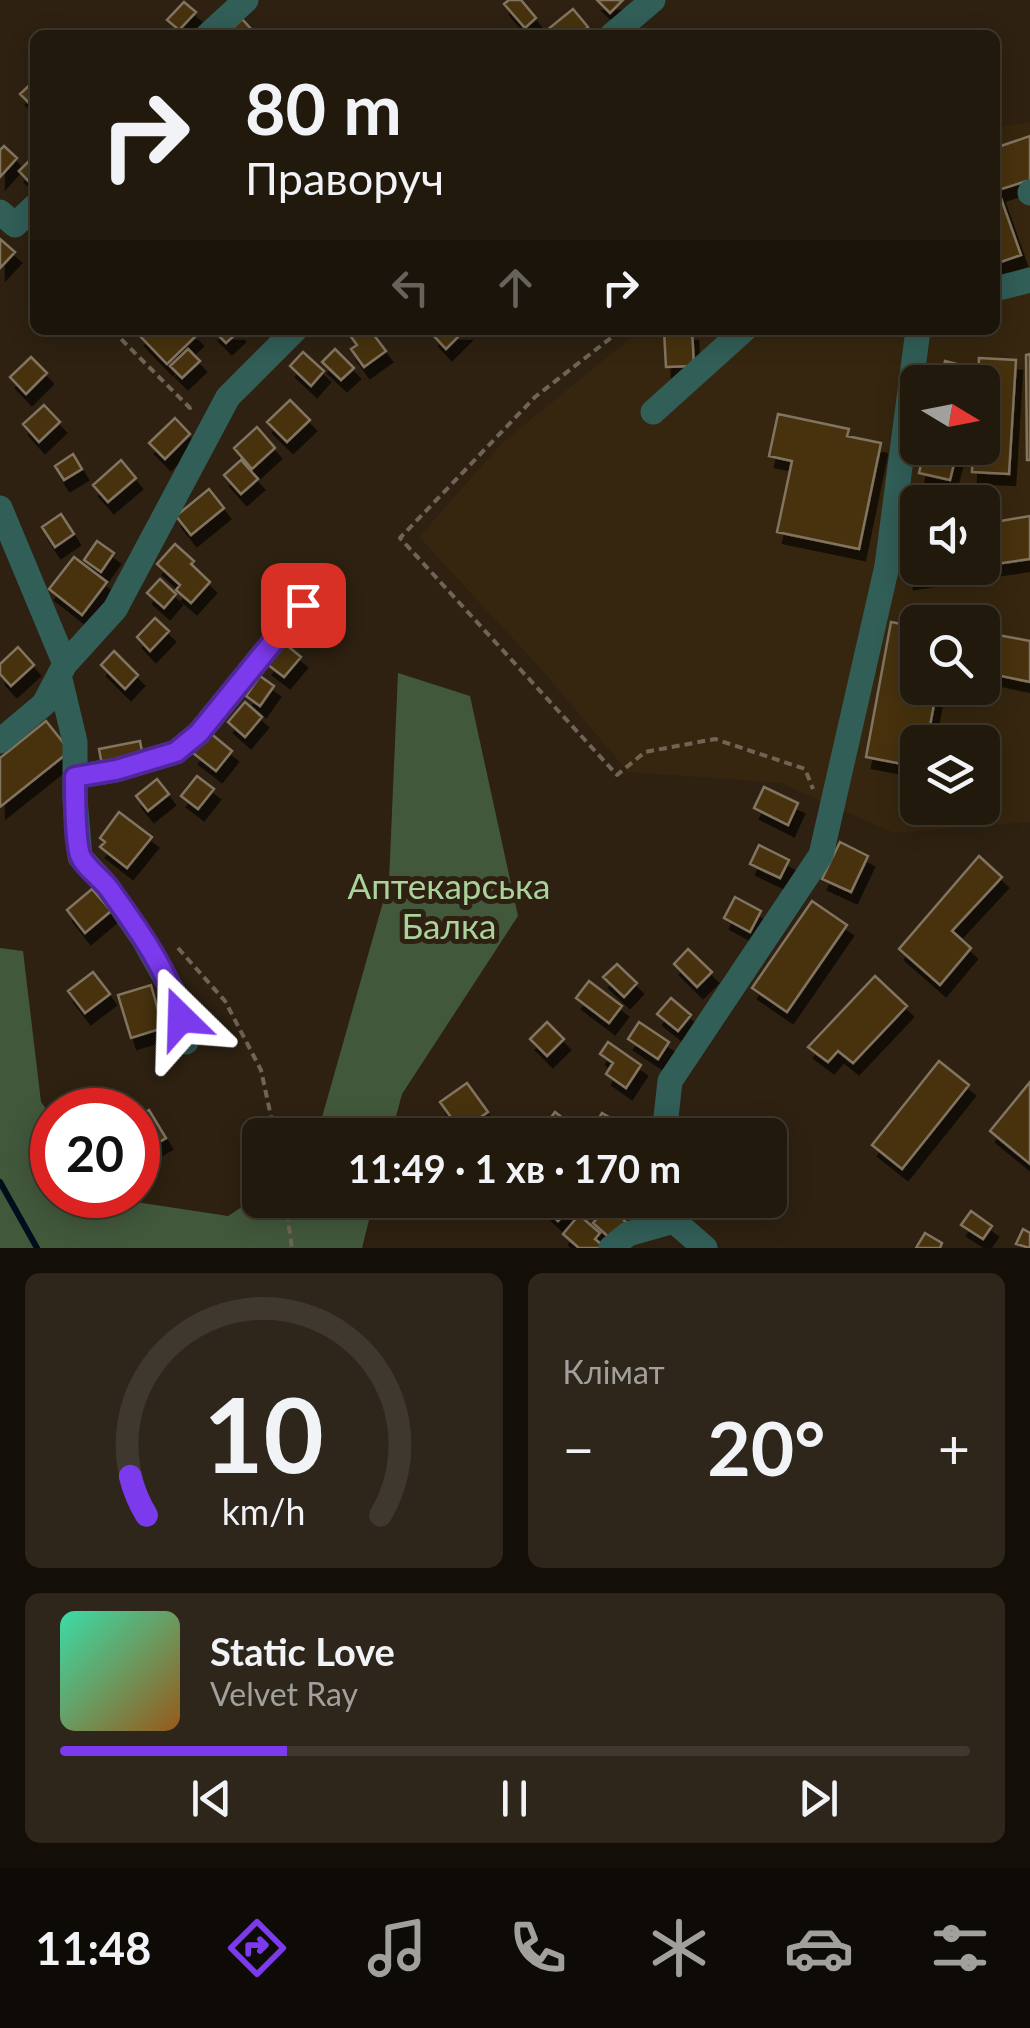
<!DOCTYPE html>
<html lang="uk">
<meta charset="utf-8">
<style>
:root{--surface:#22190d;--page:#2e261b;--text:#f1f3f6;--muted:#a2a09d;--line:#3f382e;--accent:#7c3aed}
body{margin:0;font-family:Lato,sans-serif;background:var(--page);color:var(--text);height:100vh;display:flex;flex-direction:column;font-size:38px;white-space:nowrap}
*{box-sizing:border-box;margin:0}
p{font-size:32px;color:var(--muted)}
.icon{flex:none;width:55px;height:55px;fill:none;stroke:currentColor;stroke-width:2;stroke-linecap:round;stroke-linejoin:round}
.map{position:relative;height:1248px;overflow:hidden}
.details{display:flex;flex-direction:column;gap:25px;padding:25px;background:#130e07;flex:1}
.details>*{flex:none}
.guide{position:absolute;left:30px;top:30px;width:970px;height:305px;border-radius:15px;box-shadow:0 5px 25px #0003,0 0 0 2px var(--line);background:#22190d;color:var(--text);overflow:hidden}
.needle{width:65px;rotate:100deg}
.tools{position:absolute;left:900px;top:365px;display:grid;gap:20px}
.tools a{display:grid;place-items:center;width:100px;height:100px;border-radius:15px;background:var(--surface);box-shadow:0 5px 25px #0003,0 0 0 2px var(--line);font-size:50px}
.speed{position:absolute;left:30px;top:1088px;display:flex;gap:20px;font-size:50px;font-weight:700;text-align:center}
.speed>*{display:grid;place-content:center;width:130px;height:130px;border-radius:50%;background:var(--surface);box-shadow:0 5px 25px #0003,0 0 0 2px var(--line);line-height:1}
.speed .limit{border:15px solid #d22;background:#fff;color:#111}
.pin{position:absolute;display:grid;place-items:center;width:85px;height:85px;color:#fff;margin:-42px;border-radius:20px;box-shadow:0 5px 15px #0006}
.me{position:absolute;width:110px;margin:-55px;rotate:338deg;stroke-linejoin:round;filter:drop-shadow(0 0 8px #0008)}
.turn{display:flex;align-items:center;gap:35px;height:210px;padding:0 50px;font-size:45px}
.turn .icon{width:130px;height:130px;stroke-width:2.5}
.turn b{display:block;font-size:70px;line-height:85px}
.lanes{display:flex;align-items:center;height:95px;padding:0 50px;background:#0003;justify-content:center;gap:50px;direction:ltr}
.lanes .off{opacity:.35}
.big{font-size:75px;font-weight:700;line-height:1.1}
.details .card{flex:1;display:flex;flex-direction:column;justify-content:center;gap:15px;min-width:0;padding:0 35px;border-radius:15px;background:var(--page)}
.details .dial{align-items:center;gap:0}
.dial svg{height:260px;overflow:visible;fill:none;stroke:var(--line);stroke-width:7;stroke-linecap:round;text-anchor:middle}
.dial text{fill:var(--text);stroke:none}
.song{display:flex;align-items:center;gap:30px}
.cover{width:120px;height:120px;border-radius:15px;background:linear-gradient(135deg,hsl(160 70% 55%),hsl(30 70% 35%))}
.played{height:10px;border-radius:5px;background:linear-gradient(90deg,var(--accent) 25%,var(--line) 25%)}
.keys{display:flex;justify-content:space-around;direction:ltr}
.heat{display:flex;justify-content:space-between;align-items:center;font-size:55px;direction:ltr}
.details .tiles{flex:1;display:grid;gap:25px;grid-template-columns:1fr 1fr}
.card:last-child{grid-column:span 2}
.trip{position:absolute;left:242px;top:1118px;width:545px;height:100px;border-radius:15px;background:var(--surface);box-shadow:0 5px 25px #0003,0 0 0 2px var(--line);font-weight:700;line-height:100px;text-align:center}
.menu{display:flex;height:160px;justify-content:space-around;align-items:center;background:#0e0a05;color:var(--muted)}
.menu .icon{width:70px;height:70px}
.menu .selected{color:var(--accent)}
.menu b{font-size:45px;color:var(--text)}
.map>svg:first-child{display:block}
.built{fill:#36260f;fill-rule:evenodd}
.forest{fill:#42583b}
.lines{fill:none;stroke-linecap:round;stroke-linejoin:round}
.stream{stroke:#000d1d;stroke-width:6}
.building{fill:#463211;stroke:#827461;stroke-width:2.5;filter:url(#shadow)}
.path{stroke:#6f6456;stroke-width:4;stroke-dasharray:8 5;stroke-linecap:butt}
.minor{stroke:#315e57;stroke-width:25}
.route-casing{stroke:#51269a;stroke-width:25}
.route{stroke:#7c3aed;stroke-width:18}
.labels{text-anchor:middle;dominant-baseline:central;stroke-width:10;stroke-linejoin:round;paint-order:stroke}
.park-label{font-size:35px;fill:#aad29d;stroke:#2e2111}
</style>
<div class="map">
<svg width="1030" height="1248" viewBox="0 0 1030 1248">
<defs>
<filter id="shadow"><feDropShadow dx="6" dy="11" stdDeviation="0" flood-color="#0009"/></filter>
</defs>
<rect width="100%" height="100%" fill="#2e2111"/>
<!-- built -->
<path class="built" d="M1030 122V822L894 833 781 783 628 772 541 669 419 537 504 441 641 330H995V127ZM918 382H982V448H918ZM918 502H982V568H918ZM918 622H982V688H918ZM918 742H982V808H918Z"/>
<!-- forest -->
<path class="forest" d="M398 673 470 696 518 916 402 1094 391 1135H317L389 881Z
M0 948 23 951 41 1102 52 1117V1195H112L116 1199 228 1216 260 1195V1200H374L362 1248H0Z"/>
<g class="lines">
<!-- stream -->
<path class="stream" d="M0 1182 37 1248"/>
</g>
<!-- building -->
<path class="building" d="M509 0H521L536 18 525 28 504 4Z
M597 0H623L610 13Z
M184 2 196 12 179 30 167 20Z
M573 9 588 27 578 35H552L547 30Z
M242 19 253 31 249 35H225Z
M35 80V109L20 94Z
M1030 136V180L998 190 1021 255 995 264V148Z
M4 146 17 158 0 177V150Z
M35 155V184L33 186 19 171Z
M0 239 15 252 0 268Z
M144 330H192L197 335 167 364 139 335Z
M213 330H238L239 331 226 343Z
M355 330H370L386 351 364 367 351 349 357 345 349 334Z
M439 330H465L446 349 433 335Z
M664 330H692L694 366 666 367Z
M188 349 200 361 182 378 170 366Z
M335 349 354 368 341 380 322 362Z
M303 352 324 371 311 386 290 366Z
M1030 354V460H1027L1026 355Z
M31 357 47 373 26 394 10 377Z
M979 358 1016 360 1009 474 972 472 973 448H982V382H978Z
M945 361 976 369 973 382H940Z
M290 400 310 420 287 442 267 422Z
M44 405 60 422 39 442 23 424Z
M778 414 849 429 847 436 881 443 859 549 777 532 792 461 769 456Z
M175 418 190 434 165 459 149 443Z
M257 427 275 448 252 469 234 448Z
M925 448H958L950 480 919 473Z
M73 454 82 469 64 480 55 466Z
M121 460 136 478 108 502 93 485Z
M241 460 258 479 241 494 224 475Z
M209 489 224 508 191 535 176 516Z
M61 514 74 534 55 547 42 527Z
M1030 516V559L982 566V540H985L983 524Z
M97 541 114 553 101 572 84 560Z
M175 544 194 561 191 564 210 582 191 603 176 590 180 585 157 564Z
M918 550V568H974L908 578 904 552Z
M74 557 107 582 82 615 49 589Z
M160 579 176 594 164 608 147 593Z
M155 618 169 631 150 651 137 637Z
M891 622 918 627V688H937L927 742H918V767L866 757Z
M982 632 1030 641V682L982 672Z
M284 643 301 657 284 677 267 664Z
M18 647 34 665 11 686 0 674V664Z
M114 651 138 675 125 689 101 665Z
M260 676 274 686 260 706 246 696Z
M245 702 262 717 245 737 228 722Z
M46 721 70 751 0 807V758Z
M209 732 232 751 216 771 193 753Z
M140 741 143 757 102 765 99 749Z
M197 776 214 789 198 809 181 796Z
M157 779 169 794 148 811 136 796Z
M764 787 798 803 788 825 754 808Z
M119 812 152 837 127 868 100 847 105 842 100 838Z
M840 842 868 856 851 892 822 879Z
M759 845 789 860 780 878 750 864Z
M979 856 1002 877 952 931 971 948 940 985 899 949Z
M92 889 111 911 85 933 67 910Z
M735 897 761 911 750 932 724 918Z
M812 901 847 925 787 1012 752 988Z
M688 949 712 972 697 987 674 964Z
M617 964 637 983 624 997 603 977Z
M93 972 110 994 85 1013 68 991Z
M875 976 907 1006 853 1063 838 1051 828 1062 808 1047Z
M589 981 622 1006 609 1023 576 998Z
M151 985 163 1028 131 1038 118 995Z
M671 998 691 1015 678 1031 657 1014Z
M547 1022 564 1039 547 1056 530 1039Z
M639 1022 669 1042 658 1059 628 1039Z
M608 1042 641 1065 626 1088 606 1074 613 1063 600 1054Z
M939 1061 969 1085 902 1169 872 1145Z
M1030 1082V1164L990 1131Z
M467 1083 488 1112 461 1131 440 1102Z
M149 1110 166 1138 142 1152 138 1145V1117Z
M555 1112 581 1132 579 1135H543L540 1132Z
M602 1113 640 1135H609L595 1125Z
M539 1200H574L576 1202 558 1221 538 1202Z
M609 1206 628 1224 613 1241 593 1223Z
M971 1211 992 1226 983 1239 961 1225Z
M579 1215 600 1233 595 1239 602 1245 600 1248H579L563 1234Z
M1023 1229 1030 1233V1248L1016 1244Z
M925 1233 942 1243 940 1248H916Z"/>
<g class="lines">
<!-- path -->
<path class="path" d="M112 330 190 408 195 406
M621 330 535 397 400 538 617 775 645 752 715 739 805 769 813 789
M178 948 225 1001 261 1070 275 1135
M285 1200 292 1248"/>
<!-- minor -->
<path class="minor" d="M208 35 246 0
M612 35 653 0
M1030 192V193
M0 212 15 225 35 206
M995 289 1030 280
M653 412 744 330
M0 508 65 664
M59 675 75 742V799L80 857 107 886 144 940 175 995 186 1042
M0 741 44 704 65 664 115 609 228 397 295 330
M75 777 116 770 176 752 199 733 303 605
M664 1135 670 1081 821 855 887 566 918 330
M670 1200 674 1221 705 1248
M611 1248 628 1234 674 1221"/>
</g>
<g class="lines">
<!-- route casing -->
<g class="route-casing">
<path id="route" d="M181 1018C169 972 138 929 110 890 102 878 85 868 80 855 75 839 75 795 75 777L116 770 176 752 199 733 303 605"/>
</g>
<!-- route -->
<use href="#route" class="route"/>
</g>
<g class="labels">
<!-- park labels -->
<g class="park-label">
<text x="449" y="885">Аптекарська<tspan x="449" dy="40">Балка</tspan></text>
</g>
</g>
</svg>
<div class="tools">
<a><svg class="needle" viewBox="-14 -14 28 28"><path d="M0-13l5 13h-10z" fill="#e53935"/><path d="M0 13l5-13h-10z" fill="#a2a09d"/></svg></a>
<a><svg class="icon" aria-label="sound" viewBox="0 0 24 24"><path d="M4 9h4l5-4v14l-5-4H4zM17 9q2 3 0 6"/></svg></a>
<a><svg class="icon" aria-label="search" viewBox="0 0 24 24"><circle cx="10" cy="10" r="6"/><path d="M15 15l6 6"/></svg></a>
<a><svg class="icon" aria-label="layers" viewBox="0 0 24 24"><path d="M12 4l9 5-9 5-9-5zM3 14l9 5 9-5"/></svg></a>
</div>
<div class="speed"><div class="limit">20</div></div>
<div class="pin" style="left:303px;top:605px;background:#d93025"><svg class="icon" aria-label="arrive" viewBox="0 0 24 24"><path d="M6 21V4h12l-3 4 3 4H6"/></svg></div>
<svg class="me" style="left:181px;top:1018px" viewBox="-20 -20 40 40"><path d="M0-17L14 15 0 8-14 15z" fill="#7c3aed" stroke="#fff" stroke-width="4"/></svg>
<div class="trip">11:49 · 1 хв · 170 m</div>
<div class="guide">
<div class="turn"><svg class="icon" aria-label="right" viewBox="0 0 24 24"><path d="M7 20v-9h11M14 6l5 5-5 5"/></svg><div><b>80 m</b>Праворуч</div></div>
<div class="lanes"><svg class="icon off" aria-label="left" viewBox="0 0 24 24"><path d="M17 20v-9H6M10 6l-5 5 5 5"/></svg><svg class="icon off" aria-label="ahead" viewBox="0 0 24 24"><path d="M12 20V5M6 11l6-6 6 6"/></svg><svg class="icon" aria-label="right" viewBox="0 0 24 24"><path d="M7 20v-9h11M14 6l5 5-5 5"/></svg></div>
</div>
</div>
<section class="details">
<div class="tiles">
<div class="card dial"><svg viewBox="0 0 100 80">
<path d="M14 69A42 42 0 1 1 86 69"/>
<path d="M14 69A42 42 0 0 1 9 57" stroke="#7c3aed"/>
<text x="50" y="56" font-size="32" font-weight="700">10</text>
<text x="50" y="72" font-size="11">km/h</text>
</svg></div>
<div class="card"><p>Клімат</p>
<div class="heat"><a>−</a><b class="big">20°</b><a>+</a></div>
</div>
<div class="card">
<div class="song"><i class="cover"></i><div><b>Static Love</b><p>Velvet Ray</p></div></div>
<div class="played"></div>
<div class="keys"><svg class="icon" aria-label="previous" viewBox="0 0 24 24"><path d="M18 5L8 12l10 7zM5 5v14"/></svg><svg class="icon" aria-label="pause" viewBox="0 0 24 24"><path d="M8 5v14M16 5v14"/></svg><svg class="icon" aria-label="next" viewBox="0 0 24 24"><path d="M6 5l10 7-10 7zM19 5v14"/></svg></div>
</div>
</div>
</section>
<nav class="menu">
<b>11:48</b>
<svg class="icon selected" aria-label="directions" viewBox="0 0 24 24"><path d="M12 3l9 9-9 9-9-9zM9 14v-3h6M13 9l2 2-2 2"/></svg>
<svg class="icon" aria-label="music" viewBox="0 0 24 24"><path d="M9 18V5l10-2v13"/><circle cx="6" cy="18" r="3"/><circle cx="16" cy="16" r="3"/></svg>
<svg class="icon" aria-label="phone" viewBox="0 0 24 24"><path d="M5 4h4l2 5-3 2q2 4 5 5l2-3 5 2v4C11 20 4 13 5 4z"/></svg>
<svg class="icon" aria-label="climate" viewBox="0 0 24 24"><path d="M12 3v18M4 7l16 10M4 17L20 7"/></svg>
<svg class="icon" aria-label="car" viewBox="0 0 24 24"><path d="M5 17H2v-5l4-1 3-4h7l3 4 3 1v5h-3M9 17h6M6 11h13"/><circle cx="7" cy="17" r="2"/><circle cx="17" cy="17" r="2"/></svg>
<svg class="icon" aria-label="filters" viewBox="0 0 24 24"><path d="M4 7h16M4 17h16"/><circle cx="9" cy="7" r="2"/><circle cx="15" cy="17" r="2"/></svg>
</nav>
